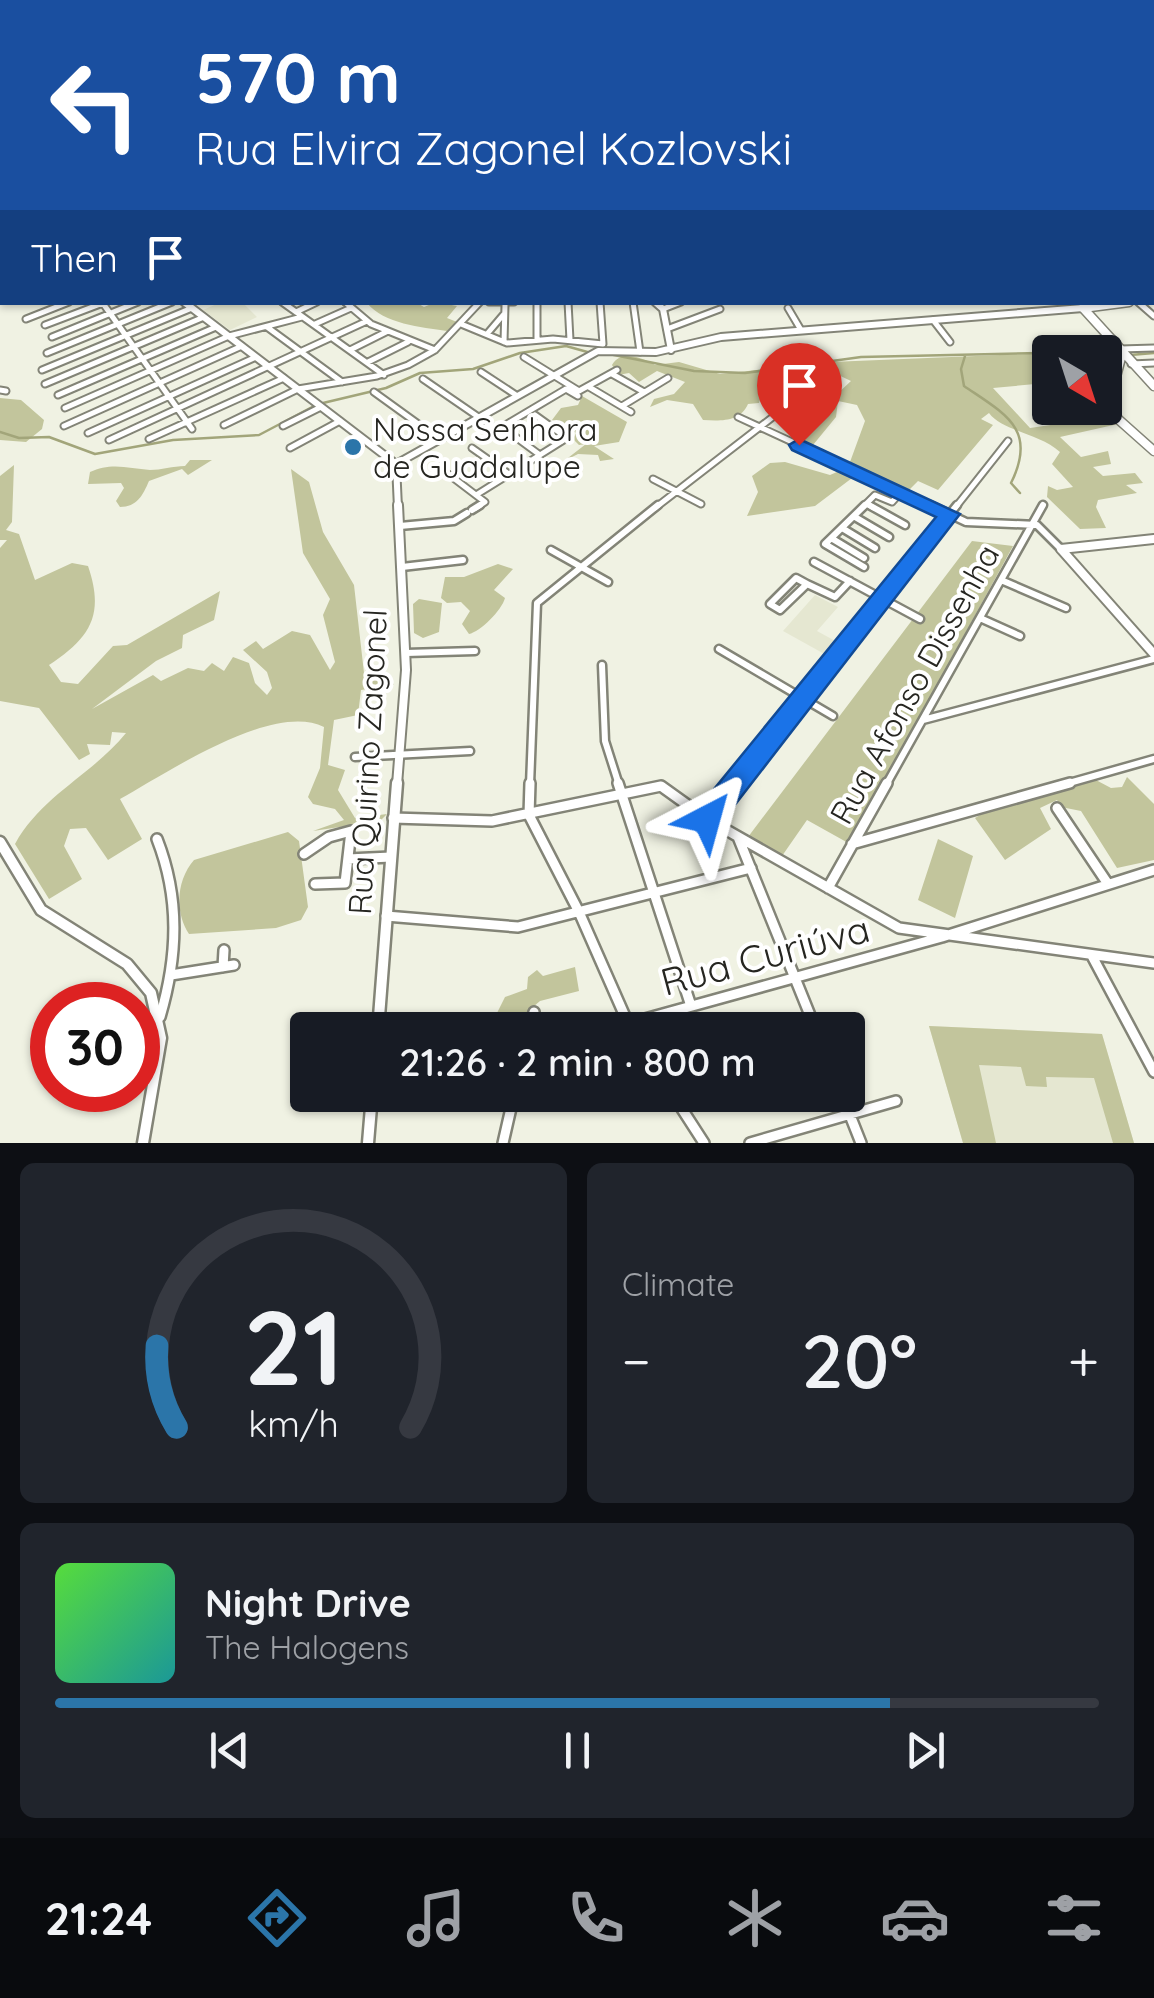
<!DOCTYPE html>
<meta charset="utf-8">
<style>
:root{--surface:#171b24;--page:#20242c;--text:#f1f3f6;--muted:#9ea1a6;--line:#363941;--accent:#2b75a9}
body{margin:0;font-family:Quicksand,sans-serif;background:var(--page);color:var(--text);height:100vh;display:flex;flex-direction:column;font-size:38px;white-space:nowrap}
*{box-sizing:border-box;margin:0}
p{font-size:32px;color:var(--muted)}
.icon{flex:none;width:55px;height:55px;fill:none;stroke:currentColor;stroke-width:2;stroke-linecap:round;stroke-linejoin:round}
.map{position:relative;height:1143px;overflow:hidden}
.panel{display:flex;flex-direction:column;gap:20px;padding:20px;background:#0d0f14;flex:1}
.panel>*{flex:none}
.guide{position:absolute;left:0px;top:0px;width:1155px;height:305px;box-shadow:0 2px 8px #0004;background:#1a4fa0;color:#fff;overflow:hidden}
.needle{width:65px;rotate:141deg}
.fabs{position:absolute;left:1032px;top:335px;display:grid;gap:20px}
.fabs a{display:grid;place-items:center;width:90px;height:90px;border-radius:10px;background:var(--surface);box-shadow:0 2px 8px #0004;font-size:50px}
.speed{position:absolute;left:30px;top:982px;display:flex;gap:20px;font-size:50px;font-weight:700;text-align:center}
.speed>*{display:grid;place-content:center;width:130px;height:130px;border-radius:50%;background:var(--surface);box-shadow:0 2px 8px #0004;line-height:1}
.speed .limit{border:15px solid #d22;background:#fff;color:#111}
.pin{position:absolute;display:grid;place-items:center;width:85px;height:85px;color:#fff;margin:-102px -42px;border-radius:50% 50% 50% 0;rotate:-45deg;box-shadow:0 0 10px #0007}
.pin .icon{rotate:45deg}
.me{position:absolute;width:110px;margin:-55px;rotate:39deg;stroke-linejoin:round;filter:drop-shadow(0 0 8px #0008)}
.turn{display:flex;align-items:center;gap:35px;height:210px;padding:0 30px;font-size:45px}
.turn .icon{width:130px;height:130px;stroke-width:2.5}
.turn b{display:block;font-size:70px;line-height:85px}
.then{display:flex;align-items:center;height:95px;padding:0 30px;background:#0003;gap:20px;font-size:38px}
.big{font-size:75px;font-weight:600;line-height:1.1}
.panel .card{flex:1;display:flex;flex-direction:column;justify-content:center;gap:15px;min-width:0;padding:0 35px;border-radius:15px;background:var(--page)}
.panel .dial{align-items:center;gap:0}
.dial svg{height:260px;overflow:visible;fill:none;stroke:var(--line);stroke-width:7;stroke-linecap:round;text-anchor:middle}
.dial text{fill:var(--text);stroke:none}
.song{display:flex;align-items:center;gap:30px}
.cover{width:120px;height:120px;border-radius:15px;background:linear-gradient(135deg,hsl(110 70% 55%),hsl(180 70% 35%))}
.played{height:10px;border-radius:5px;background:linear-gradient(90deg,var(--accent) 80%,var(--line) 80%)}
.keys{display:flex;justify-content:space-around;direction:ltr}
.heat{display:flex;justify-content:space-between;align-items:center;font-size:55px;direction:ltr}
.panel .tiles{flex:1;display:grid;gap:20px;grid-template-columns:1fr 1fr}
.card:last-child{grid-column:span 2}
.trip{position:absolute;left:290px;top:1012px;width:575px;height:100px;border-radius:10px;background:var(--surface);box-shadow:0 2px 8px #0004;font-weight:600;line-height:100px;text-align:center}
.menu{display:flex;height:160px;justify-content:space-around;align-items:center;background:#090b0e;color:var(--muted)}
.menu .icon{width:70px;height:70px}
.menu .current{color:var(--accent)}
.menu b{font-size:45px;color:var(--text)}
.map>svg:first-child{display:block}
.built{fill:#e5e7d1}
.green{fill:#c2c59c}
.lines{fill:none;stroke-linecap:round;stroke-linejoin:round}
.stream{stroke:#a2a57a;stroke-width:2.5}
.minor-far3-casing{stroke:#838477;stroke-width:5}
.minor-far2-casing{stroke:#838477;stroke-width:9}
.minor-far1-casing{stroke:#838477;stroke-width:11}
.minor-casing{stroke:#838477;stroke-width:14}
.tertiary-far3-casing{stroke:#838477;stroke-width:6}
.tertiary-far2-casing{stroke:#838477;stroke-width:10}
.tertiary-far1-casing{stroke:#838477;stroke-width:12}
.tertiary-casing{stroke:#838477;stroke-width:15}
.secondary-casing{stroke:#838477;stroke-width:11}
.motorway-casing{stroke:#919452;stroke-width:6}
.minor-far3{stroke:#fff;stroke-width:2.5}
.minor-far2{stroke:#fff;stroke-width:5}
.minor-far1{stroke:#fff;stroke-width:6}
.minor{stroke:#fff;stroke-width:9}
.tertiary-far3{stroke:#fff;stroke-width:4}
.tertiary-far2{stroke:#fff;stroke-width:6}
.tertiary-far1{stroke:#fff;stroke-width:8}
.tertiary{stroke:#fff;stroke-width:10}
.secondary{stroke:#fff;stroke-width:8}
.motorway{fill:#cbd06c;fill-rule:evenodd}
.route{fill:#1a73e8;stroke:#114b97;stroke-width:2.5}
.poi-dot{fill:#2b75a9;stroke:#fff;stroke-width:4}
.labels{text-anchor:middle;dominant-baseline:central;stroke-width:8;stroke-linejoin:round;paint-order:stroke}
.poi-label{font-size:32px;fill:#262621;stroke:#fff;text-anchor:start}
.street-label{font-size:32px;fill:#262621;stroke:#fff}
.near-street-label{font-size:38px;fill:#262621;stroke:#fff}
</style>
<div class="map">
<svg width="1154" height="1143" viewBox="0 0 1154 1143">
<rect width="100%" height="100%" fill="#f0f2e3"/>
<!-- built -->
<path class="built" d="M219 303H243L257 317 230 330 203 310Z
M815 595 838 607 817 631 839 643 828 656 783 631Z
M929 1026 1102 1034 1134 1143H963Z"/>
<!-- green -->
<path class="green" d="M367 303H417L424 307 436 302 457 306 447 318 457 322 447 331C421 327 384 324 367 303Z
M1050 353V360L1039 368 1046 383 993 388 1030 428 1112 416 1118 424 1060 437 1081 457 1108 451 1111 464 1093 467 1103 476 1135 473 1143 483 1126 485 1137 493 1098 500 1096 507 1106 528 1080 529 1047 497 1048 486 1057 490 1073 487 1052 464 1060 452C1039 433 1002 431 989 413L981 419 993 425 938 490 918 481 909 490 850 462 865 421 857 405 838 401 836 417 813 445 792 436 851 381 834 373 820 383 794 372 786 381 763 390 759 403 748 404C740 422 721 421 703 420L693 404 667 400 650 407 654 399 674 394 685 382 657 371 639 382 629 373 618 375 612 365C621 349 643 358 655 365L679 362 720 374 831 362Z
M582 396 627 422 619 442 594 446 614 459 600 461 598 455 578 454 564 461 586 444 579 445 573 439 576 433 552 420 561 408 578 405Z
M0 398 21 400 44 420 42 429 26 442 0 440Z
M190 460H212L188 475 182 469 149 481C143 495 137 507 120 507L116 501 124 488 121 483 88 484 90 472C110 462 129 468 150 470 161 470 173 466 185 466Z
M785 462 830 475 844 469 856 475 815 506 747 516 758 492 752 476 770 463Z
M14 465 12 522 6 530 19 534 35 580 72 563 88 566C105 615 90 638 49 665L61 682 78 684 113 646 127 645 220 591 214 620 183 635 182 648 156 661 92 709 153 675 161 681 188 668 204 671 212 663 224 671 233 657 249 663 255 683 267 695 272 688 267 672 243 650 256 641 263 649 292 631 310 635 330 670 335 662 323 615 330 599 303 553 291 469 309 482 323 532 354 585 364 673 390 676 394 685 361 690 358 715 334 720 328 765 345 770 338 790 355 818 387 814 380 821 313 831 344 820 335 809 313 804 308 797 320 768 324 727C273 701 167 773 120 799L142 839 108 860 86 828 70 829 64 846 82 879 49 899 15 844C42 795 92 775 126 733L112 732 110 745 87 744 90 754 79 760 39 708 0 701V548L7 540H0V476Z
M972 541 1013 546 850 844 807 820 782 856 748 837Z
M498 564 513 569 494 590 505 598C502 610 480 632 469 634L462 624 470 611 461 602 447 603 441 598 445 577H464Z
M419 599 442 603 439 632 423 638 414 633 413 604Z
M1127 777 1154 804V860L1117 868 1081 811 1061 807 1057 800 1040 808 1051 829 1005 860 975 818 993 807 1094 779 1111 788 1122 787Z
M288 832 299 841 308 907 301 920 276 928 189 934C174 912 177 879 194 860Z
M938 839 973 856 955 918 918 900Z
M575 967 579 991 540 1001 506 1030 497 1013 505 997 527 989 528 977 537 970 543 976Z
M929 1026 1102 1034 1134 1143H1113L1094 1078 1046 1077 1047 1087 1026 1086 1021 1067 979 1065 996 1143H963Z"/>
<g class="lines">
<!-- stream -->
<path class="stream" d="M609 354 694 371 745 373 861 357 1087 352
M1105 354 1117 356
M1130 355 1154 353
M965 356 961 369 964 386C1005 414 1038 429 1011 483L1020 493
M323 403 386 388 420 373 473 369 520 353 566 346 591 353
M0 432 19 438 49 437 95 454 173 440 259 435 314 406"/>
<!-- minor-far3 casing -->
<g class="minor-far3-casing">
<path id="minor-far3" d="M771 0 778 2
M747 2 759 0
M820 2 841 0
M0 118 2 109"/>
</g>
<!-- minor-far2 casing -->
<g class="minor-far2-casing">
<path id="minor-far2" d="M102 302 192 429
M282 302 384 375
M345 302 371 324 435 350
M489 302H514
M537 302V340
M568 302 570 340
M600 302 603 344
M633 302 640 352
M1138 302 1154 316
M788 308 801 330
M663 309 681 302
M296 312 317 302
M26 319 69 302
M933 320 950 342
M315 324 351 308
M461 324 507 343 553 339 603 344
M45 325 103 303
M267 327 342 382
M667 329 720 309
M487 334 504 314
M52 337 138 302
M504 342 505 305
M1120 349 1154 348
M350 350 386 332
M47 353 172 302
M524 357 579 391 617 370
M368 362 408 342
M1131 364 1154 363
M42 370 192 308
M481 372 516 395
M612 374 644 392
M423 379 493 427
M45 384 204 317
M589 387 631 412
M0 390 6 391
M374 392 439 439
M58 395 216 327
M622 406 668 378
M65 408 229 336 302 317
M738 417 935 508
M224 425 298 389 377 376 408 365 435 350 480 302
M64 426 242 346
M283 426 321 407
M88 433 256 357
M149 439 284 378
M109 440 367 321
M290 448 340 421
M472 448 509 474
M540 455 502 427 566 389 578 396
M439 467 485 502 476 508
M653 479 701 504
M476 495 567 438 535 415
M867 504 874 508
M655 508 809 389
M862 508 875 495 892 502 901 492
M955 508 1008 441"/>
</g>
<!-- minor-far1 casing -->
<g class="minor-far1-casing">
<path id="minor-far1" d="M869 505 905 525
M930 505 966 522 1037 525 1061 549
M472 510 480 505
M855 517 889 537
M400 526 454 521 467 513
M842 528 875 548
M831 538 864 558
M551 550 608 582
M814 562 920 619
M402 567 463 560
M864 567 825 544 865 505
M796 578 807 584 780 610 770 604Z
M1001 580 1066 608
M807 584 835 597 850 581
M980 618 1020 636
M719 649 833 716
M406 653 475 651
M602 665 605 741 619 785
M923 720 1154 659
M355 757 470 751
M530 785 537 603 658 505
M734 785 957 505
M886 785 1043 505
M1062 785 1154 759"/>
</g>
<!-- minor casing -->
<g class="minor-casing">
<path id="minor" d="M530 783 529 815 579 912 631 1030
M618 783 691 1006
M1057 808 1108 884
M393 818 492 821 661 786 707 819 899 928 1154 963
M707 819 736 783
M738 837 816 1030
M157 839C180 898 178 956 160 1017
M852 844 1070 783
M304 854 329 837 351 831 345 883 315 884
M348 859 391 857
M828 888 887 783
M386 916 518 927 751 868
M1092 956 1154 1072
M223 967 224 950
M171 975 234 965
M529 1030 534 1012
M605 1030 942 937 1154 870
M673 1095 704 1143
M842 1095 861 1143
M503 1143 514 1095
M750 1143 896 1101"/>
</g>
<!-- tertiary-far3 casing -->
<g class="tertiary-far3-casing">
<path id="tertiary-far3" d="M97 2 148 0"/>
</g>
<!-- tertiary-far2 casing -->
<g class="tertiary-far2-casing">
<path id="tertiary-far2" d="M184 302 396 464 398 508
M655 302 663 309 671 350
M396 464 598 351 656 352 721 337 1083 308"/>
</g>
<!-- tertiary-far1 casing -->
<g class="tertiary-far1-casing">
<path id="tertiary-far1" d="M1061 549 1154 654
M1061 549 1154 539
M397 785 406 670 398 505"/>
</g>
<!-- tertiary casing -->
<g class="tertiary-casing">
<path id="tertiary" d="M0 842 41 910 127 964 151 993 161 1038 143 1143
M378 1030 397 783
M368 1143 372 1095"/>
</g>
<!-- secondary casing -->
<g class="secondary-casing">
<path id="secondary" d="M1083 308 1154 386
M1083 308 1129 302
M1122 354 1109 403 1118 419 1154 451"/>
</g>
<!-- motorway casing -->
<g class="motorway-casing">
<path id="motorway" d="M0 185H2V190H0Z"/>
</g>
<!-- minor-far3 -->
<use href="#minor-far3" class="minor-far3"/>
<!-- minor-far2 -->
<use href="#minor-far2" class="minor-far2"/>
<!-- minor-far1 -->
<use href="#minor-far1" class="minor-far1"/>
<!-- minor -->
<use href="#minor" class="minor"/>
<!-- tertiary-far3 -->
<use href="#tertiary-far3" class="tertiary-far3"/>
<!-- tertiary-far2 -->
<use href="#tertiary-far2" class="tertiary-far2"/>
<!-- tertiary-far1 -->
<use href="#tertiary-far1" class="tertiary-far1"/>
<!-- tertiary -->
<use href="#tertiary" class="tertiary"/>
<!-- secondary -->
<use href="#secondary" class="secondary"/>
<!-- motorway -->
<use href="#motorway" class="motorway"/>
</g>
<!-- route -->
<path class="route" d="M799 439 960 514 717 828 707 832 697 828 693 819 697 810 936 517 792 450 789 445Z"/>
<!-- markers -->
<circle class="poi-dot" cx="353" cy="447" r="10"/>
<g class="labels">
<!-- poi labels -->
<g class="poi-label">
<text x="373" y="429">Nossa Senhora<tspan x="373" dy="37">de Guadalupe</tspan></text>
</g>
<!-- street labels -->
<g class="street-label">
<text transform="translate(914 684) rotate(-61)">Rua Afonso Dissenha</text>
<text transform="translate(367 762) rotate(-87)">Rua Quirino Zagonel</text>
</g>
<!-- near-street labels -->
<g class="near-street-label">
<text transform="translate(765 955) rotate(-15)">Rua Curiúva</text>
</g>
</g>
</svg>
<div class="fabs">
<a><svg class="needle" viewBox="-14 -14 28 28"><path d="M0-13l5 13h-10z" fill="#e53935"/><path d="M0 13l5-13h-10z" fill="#9ea1a6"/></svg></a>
</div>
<div class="speed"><div class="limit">30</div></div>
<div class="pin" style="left:799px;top:445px;background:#d93025"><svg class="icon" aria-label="arrive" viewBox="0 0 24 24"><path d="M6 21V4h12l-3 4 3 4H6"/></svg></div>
<svg class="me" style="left:707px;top:819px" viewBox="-20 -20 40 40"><path d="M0-17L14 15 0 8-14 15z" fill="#1a73e8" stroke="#fff" stroke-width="4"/></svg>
<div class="trip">21:26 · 2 min · 800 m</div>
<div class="guide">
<div class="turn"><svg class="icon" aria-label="left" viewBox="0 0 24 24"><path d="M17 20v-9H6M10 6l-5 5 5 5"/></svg><div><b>570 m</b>Rua Elvira Zagonel Kozlovski</div></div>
<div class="then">Then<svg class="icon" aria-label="arrive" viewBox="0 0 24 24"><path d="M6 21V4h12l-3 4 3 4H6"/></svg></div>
</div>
</div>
<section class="panel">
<div class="tiles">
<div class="card dial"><svg viewBox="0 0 100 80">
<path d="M14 69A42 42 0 1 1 86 69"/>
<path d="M14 69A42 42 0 0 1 8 44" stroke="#2b75a9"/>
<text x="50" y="56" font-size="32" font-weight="700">21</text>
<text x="50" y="72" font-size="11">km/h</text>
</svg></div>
<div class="card"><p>Climate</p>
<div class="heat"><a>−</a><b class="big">20°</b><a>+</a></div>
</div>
<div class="card">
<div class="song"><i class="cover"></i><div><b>Night Drive</b><p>The Halogens</p></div></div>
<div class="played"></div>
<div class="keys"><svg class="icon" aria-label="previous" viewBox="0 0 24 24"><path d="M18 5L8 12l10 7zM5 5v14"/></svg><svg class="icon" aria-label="pause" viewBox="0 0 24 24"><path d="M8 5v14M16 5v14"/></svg><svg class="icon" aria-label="next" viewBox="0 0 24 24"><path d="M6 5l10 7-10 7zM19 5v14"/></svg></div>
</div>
</div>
</section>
<nav class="menu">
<b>21:24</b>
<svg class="icon current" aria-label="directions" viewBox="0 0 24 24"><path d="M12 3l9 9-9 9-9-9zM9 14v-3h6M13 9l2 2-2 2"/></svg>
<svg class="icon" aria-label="music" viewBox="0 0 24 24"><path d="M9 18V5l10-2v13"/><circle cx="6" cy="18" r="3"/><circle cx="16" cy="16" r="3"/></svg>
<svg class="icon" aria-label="phone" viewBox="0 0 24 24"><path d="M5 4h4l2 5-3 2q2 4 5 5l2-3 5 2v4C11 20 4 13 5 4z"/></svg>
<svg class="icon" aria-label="climate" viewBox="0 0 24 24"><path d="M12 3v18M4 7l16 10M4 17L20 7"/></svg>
<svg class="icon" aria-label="car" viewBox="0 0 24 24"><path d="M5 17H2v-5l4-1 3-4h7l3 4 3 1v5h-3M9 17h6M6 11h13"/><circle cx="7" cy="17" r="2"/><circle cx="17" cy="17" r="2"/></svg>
<svg class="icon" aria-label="filters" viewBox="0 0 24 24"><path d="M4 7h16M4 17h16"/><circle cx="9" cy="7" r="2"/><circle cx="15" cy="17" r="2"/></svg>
</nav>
